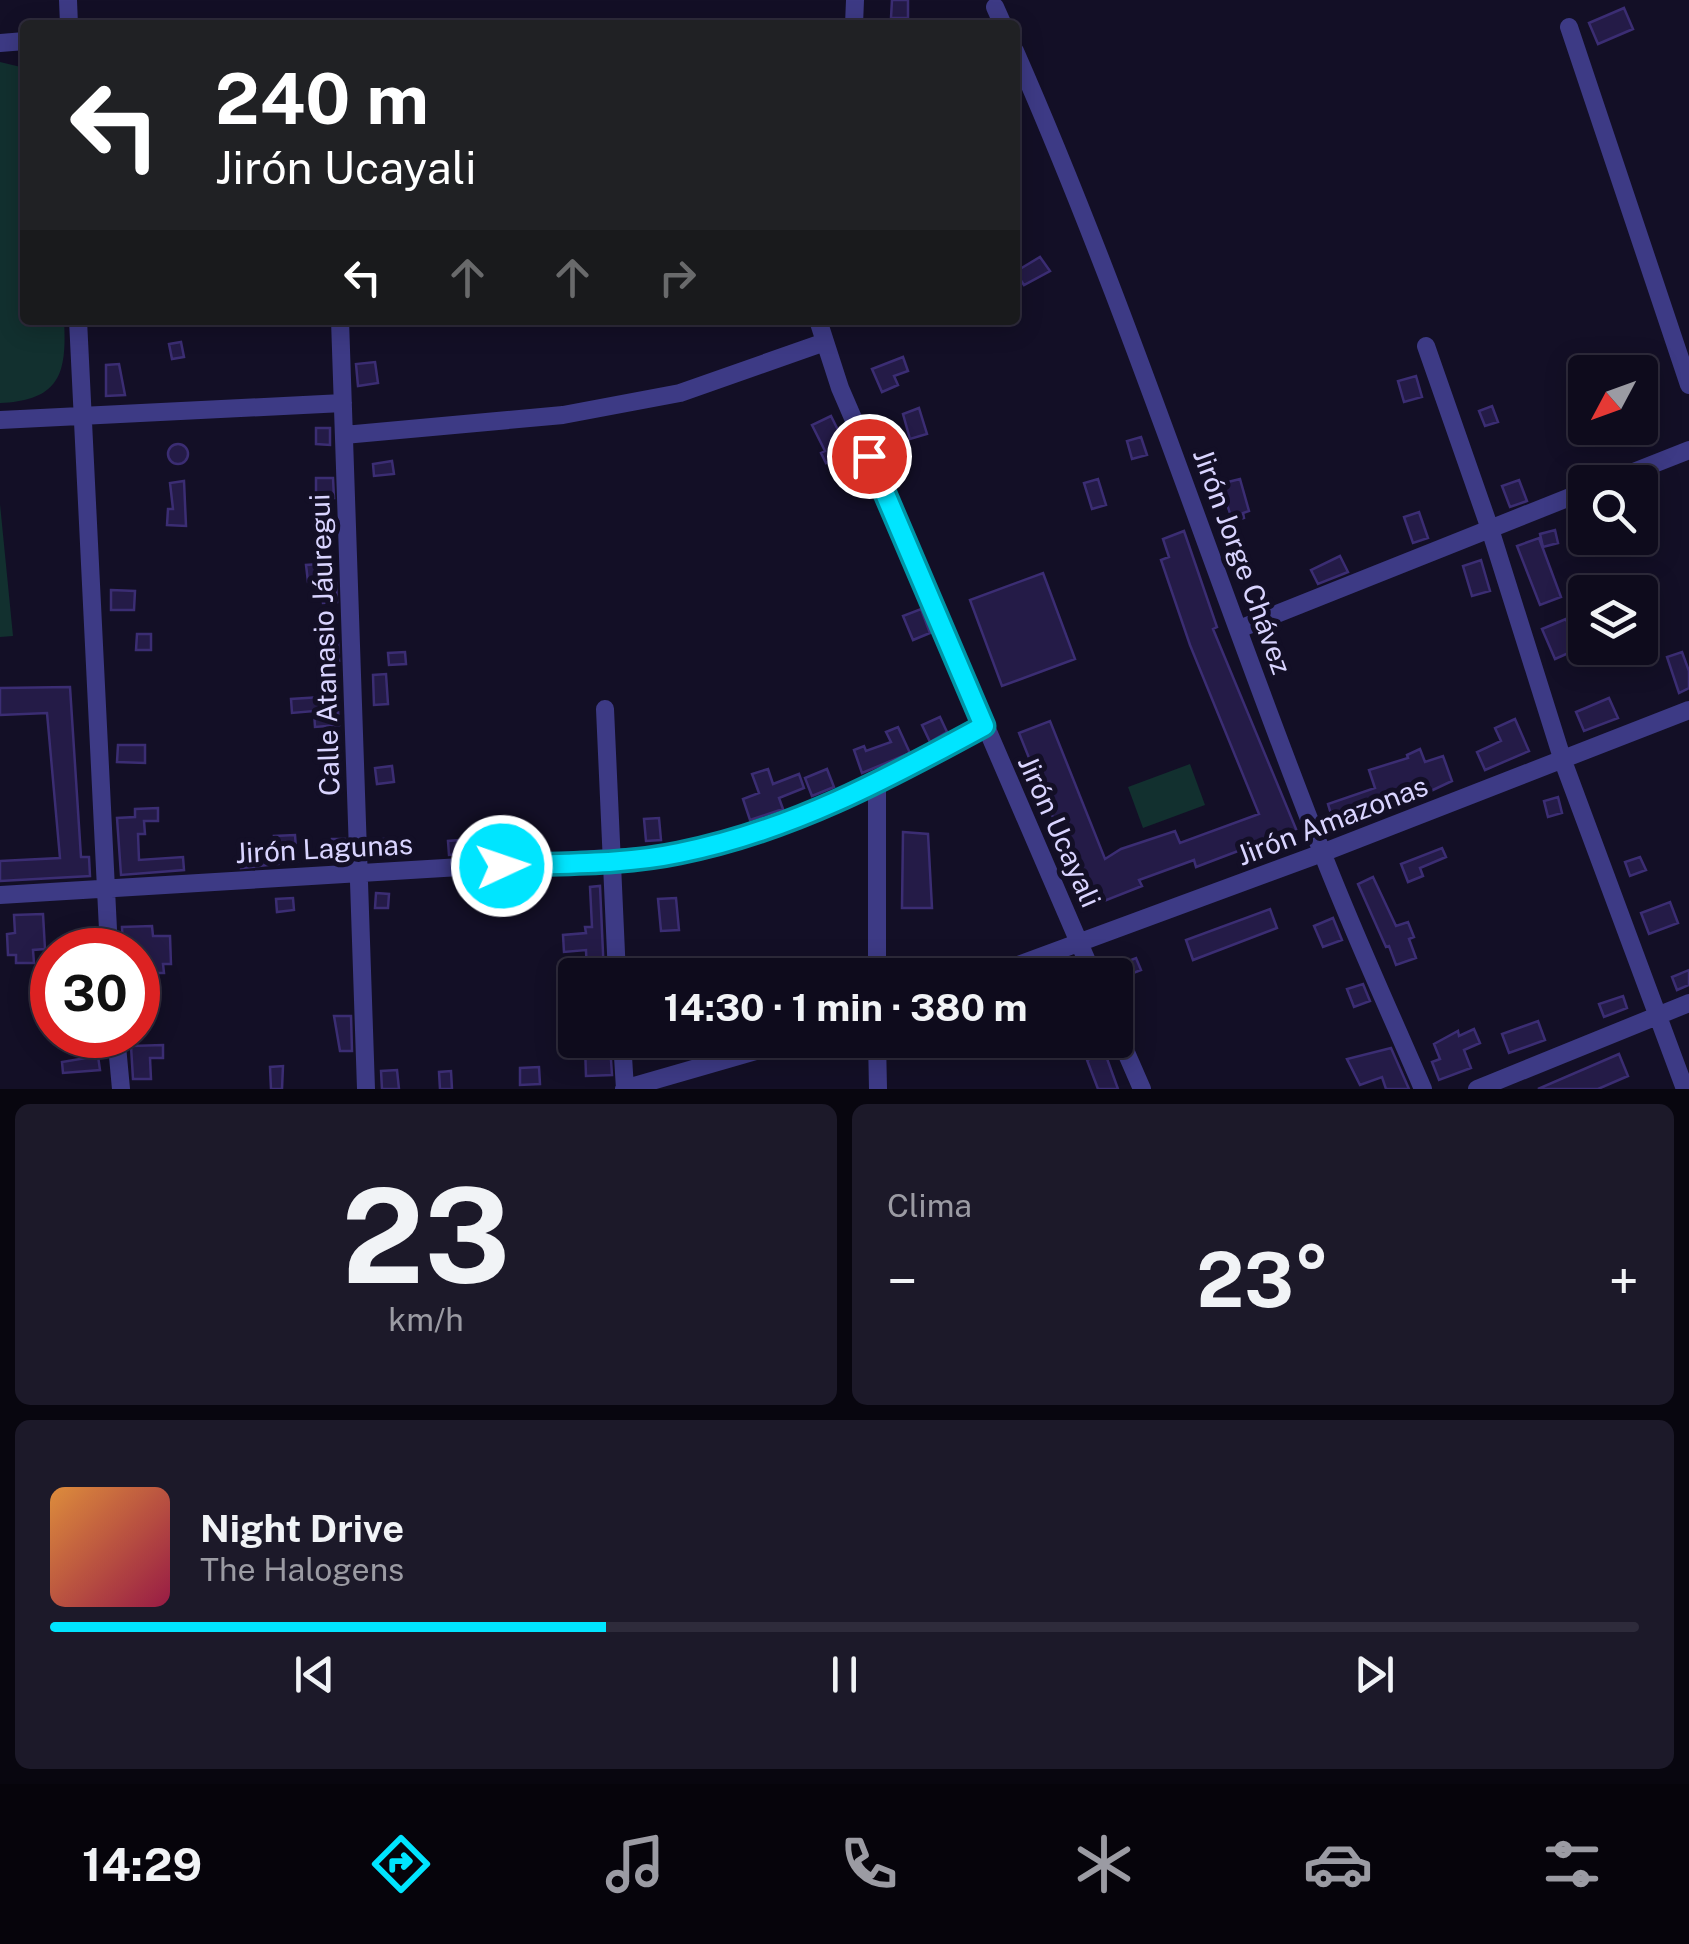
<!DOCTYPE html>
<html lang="es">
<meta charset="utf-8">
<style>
:root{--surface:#0e0b1c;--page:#1c1929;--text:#f1f3f6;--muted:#9b9ba3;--line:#2e2b3b;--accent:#00e5ff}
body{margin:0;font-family:"Public Sans",sans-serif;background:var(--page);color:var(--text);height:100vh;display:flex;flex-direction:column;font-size:38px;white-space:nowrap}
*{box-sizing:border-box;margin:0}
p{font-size:32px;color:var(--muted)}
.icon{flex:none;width:55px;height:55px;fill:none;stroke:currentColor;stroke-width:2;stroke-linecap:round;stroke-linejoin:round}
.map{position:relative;height:1089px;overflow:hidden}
.details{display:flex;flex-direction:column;gap:15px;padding:15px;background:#08060f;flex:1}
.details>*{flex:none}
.banner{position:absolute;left:20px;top:20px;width:1000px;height:305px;border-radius:10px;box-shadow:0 5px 25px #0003,0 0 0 2px var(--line);background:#202124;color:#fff;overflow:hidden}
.needle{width:65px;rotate:229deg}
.fabs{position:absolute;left:1568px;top:355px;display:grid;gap:20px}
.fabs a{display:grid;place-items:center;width:90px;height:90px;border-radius:10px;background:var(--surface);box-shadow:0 5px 25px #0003,0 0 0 2px var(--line);font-size:50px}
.speed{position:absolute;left:30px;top:928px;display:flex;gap:20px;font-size:50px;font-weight:700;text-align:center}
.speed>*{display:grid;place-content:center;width:130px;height:130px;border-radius:50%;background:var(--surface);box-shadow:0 5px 25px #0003,0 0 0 2px var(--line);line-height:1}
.speed .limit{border:15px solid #d22;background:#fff;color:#111}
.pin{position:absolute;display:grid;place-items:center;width:85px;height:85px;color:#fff;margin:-42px;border:5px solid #fff;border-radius:50%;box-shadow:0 2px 10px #0007}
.me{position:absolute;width:110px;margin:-55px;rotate:87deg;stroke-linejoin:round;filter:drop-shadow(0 0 8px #0008)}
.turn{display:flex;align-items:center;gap:35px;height:210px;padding:0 30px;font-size:45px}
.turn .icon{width:130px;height:130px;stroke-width:2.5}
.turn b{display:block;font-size:70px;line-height:85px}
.lanes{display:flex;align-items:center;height:95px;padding:0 30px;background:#0003;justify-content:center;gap:50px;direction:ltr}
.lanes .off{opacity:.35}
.big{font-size:75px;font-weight:700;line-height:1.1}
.details .tile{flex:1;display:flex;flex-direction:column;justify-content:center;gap:15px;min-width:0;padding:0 35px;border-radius:15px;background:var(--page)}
.details .dial{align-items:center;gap:0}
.dial b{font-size:130px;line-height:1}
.song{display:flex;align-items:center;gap:30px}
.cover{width:120px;height:120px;border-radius:15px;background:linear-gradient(135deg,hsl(30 70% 55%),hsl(340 70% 35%))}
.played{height:10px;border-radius:5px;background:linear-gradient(90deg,var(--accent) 35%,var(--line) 35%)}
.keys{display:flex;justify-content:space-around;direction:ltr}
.heat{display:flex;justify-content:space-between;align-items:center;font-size:55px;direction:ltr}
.details .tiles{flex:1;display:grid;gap:15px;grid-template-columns:1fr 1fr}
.tile:last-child{grid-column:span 2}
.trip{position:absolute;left:558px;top:958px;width:575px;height:100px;border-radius:10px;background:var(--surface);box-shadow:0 5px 25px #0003,0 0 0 2px var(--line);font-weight:700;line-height:100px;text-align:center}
.tabs{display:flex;height:160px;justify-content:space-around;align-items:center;background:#06040b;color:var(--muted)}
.tabs .icon{width:70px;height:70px}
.tabs .selected{color:var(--accent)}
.tabs b{font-size:45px;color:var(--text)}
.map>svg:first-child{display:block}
.green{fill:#12302f}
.building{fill:#241b47;stroke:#3b2d73;stroke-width:2.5}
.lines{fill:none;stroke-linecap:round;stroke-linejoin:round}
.minor{stroke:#3d3a85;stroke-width:18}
.route-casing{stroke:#0095a6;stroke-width:25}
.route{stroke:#00e5ff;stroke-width:18}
.labels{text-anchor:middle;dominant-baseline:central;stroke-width:10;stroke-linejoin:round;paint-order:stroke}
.street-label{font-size:28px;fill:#d9d4ff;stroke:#130f26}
</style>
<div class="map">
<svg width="1689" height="1089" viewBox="0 0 1689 1089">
<rect width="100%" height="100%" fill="#130f26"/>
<!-- green -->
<path class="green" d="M0 62 25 68V320H64C67 374 60 400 0 403Z
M0 504 13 636 0 637Z
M1190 764 1205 805 1143 828 1128 787Z"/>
<!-- building -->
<path class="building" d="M892 0H908V18H891Z
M1624 8 1633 29 1598 44 1589 23Z
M1040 257 1050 271 1024 285 1015 272Z
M181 342 184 357 172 359 169 344Z
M903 357 908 371 894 376 898 385 882 392 872 369Z
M375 362 378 383 358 386 356 364Z
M119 364 125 395 106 396V365Z
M1416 376 1422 397 1404 402 1398 381Z
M1492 406 1498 422 1485 426 1479 411Z
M919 408 927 434 910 439 903 414Z
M831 416 840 434 832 438 841 456 826 463 821 453 825 451 812 425Z
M316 428H330V445L316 444Z
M1141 437 1147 455 1132 459 1127 441Z
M168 454a10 10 0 1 1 20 0a10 10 0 1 1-20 0Z
M392 461 394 474 374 476 373 464Z
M316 478H333L334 498H316Z
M1098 479 1106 505 1092 509 1084 483Z
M1240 479 1249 511 1243 513 1244 518 1233 522 1220 484Z
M1519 480 1527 501 1510 507 1502 486Z
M184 481 186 526 167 525 168 509H173L170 483Z
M1419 512 1428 538 1413 543 1404 517Z
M1555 530 1558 543 1543 547 1540 534Z
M1184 531 1217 627 1213 629 1296 829 1196 867 1194 860 1139 880 1142 886 1089 907 1019 733 1050 721 1105 859 1121 849 1175 831 1180 843 1259 814 1190 645 1161 560 1169 557 1163 539Z
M1539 538 1561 597 1540 605 1517 546Z
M1340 556 1348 572 1318 584 1311 570Z
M1481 560 1490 591 1472 596 1463 566Z
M319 564 321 581 308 582 306 565Z
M1043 573 1075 659 1002 686 970 600Z
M336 583 337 602 323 603 321 585Z
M111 590 135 591 134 610H111Z
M921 609 930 633 913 640 903 616Z
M1566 619 1569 627 1585 621V637L1576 641 1580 648 1555 659 1542 629Z
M137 634H151V650H136Z
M338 643 339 661 323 663 321 644Z
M405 652 406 664 389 665 388 653Z
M1682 652 1689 671V688L1679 693 1667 657Z
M386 674 388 704 374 705 373 675Z
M70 687 81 857H89L90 876 0 881V861L60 858 47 713 0 715V688Z
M337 696 339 725 315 727 314 711 292 713 291 699Z
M1609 698 1618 718 1584 731 1576 712Z
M940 717 947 732 930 742 922 725Z
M1515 719 1529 751 1485 770 1477 752 1501 741 1495 728Z
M898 727 910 753 862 773 854 750 864 746 866 751 891 742 886 732Z
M118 745H145V763L117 762Z
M1420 749 1425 762 1443 756 1452 781 1418 797 1334 824 1328 804 1375 788 1369 770 1408 758 1407 755Z
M392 766 394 782 377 784 375 768Z
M768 769 773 784 799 774 804 788 779 798 783 809 750 820 743 799 759 793 752 774Z
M827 769 834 787 812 796 805 778Z
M1558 797 1562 813 1548 817 1544 801Z
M158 808V821H144L145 834H138L139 860 183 857 184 870 121 875 117 818 135 817V809Z
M659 818 661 840 646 841 644 819Z
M903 832 928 834 932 908H902Z
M295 835 297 862 241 868 240 849 276 848 274 836Z
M499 837 500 850 449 855 448 841Z
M391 838 393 856 378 858 376 840Z
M332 839H345L346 861H333Z
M1442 848 1446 857 1420 868 1423 876 1408 882 1401 864Z
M1640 857 1646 870 1630 876 1625 862Z
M1373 877 1396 926 1408 922 1414 937 1409 939 1416 958 1396 965 1389 946 1386 947 1358 884Z
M600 886 604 975H587L586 950 564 952 563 935 586 933 585 927H592L590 887Z
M376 893 389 894 388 908H375Z
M293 898 294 910 277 912 276 899Z
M676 898 679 930 661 931 658 899Z
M1670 902 1678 923 1649 934 1641 913Z
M1270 909 1277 928 1193 960 1186 940Z
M43 914 45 949 33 950 34 963H16V955H8L7 934 15 933 14 915Z
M1333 918 1342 940 1323 947 1314 926Z
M152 926 153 936H170L171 964H163L164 973H155L156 992 138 993V950H123L122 927Z
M1136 958 1141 970 1118 979 1113 967Z
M1689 970V985L1677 990 1672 977Z
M1363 984 1370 1001 1354 1007 1347 989Z
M1623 996 1627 1008 1604 1017 1599 1004Z
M334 1016H351L352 1051H340Z
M1538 1021 1545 1040 1509 1053 1502 1034Z
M1474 1029 1480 1043 1464 1050 1471 1068 1439 1080 1432 1062 1440 1059 1434 1044 1458 1031 1459 1036Z
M661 1040H717L720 1048 689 1057 687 1050 656 1058 652 1042Z
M163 1045V1058H150L151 1079H133L131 1046Z
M585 1045H610L612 1075 586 1076Z
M1391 1048 1409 1089H1386L1382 1077 1360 1085 1347 1059Z
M1105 1053 1118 1089H1098L1087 1060Z
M1619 1054 1628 1076 1598 1089H1538Z
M98 1056 100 1070 63 1073 62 1062Z
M283 1066 282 1089H271L270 1067Z
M539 1067 540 1084 520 1085V1068Z
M397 1070 399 1089H382L381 1071Z
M451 1071 452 1089H440L439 1072Z"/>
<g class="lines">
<!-- minor -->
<path class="minor" d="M68 0 69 25
M995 7 1003 25
M854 25 855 0
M1569 27 1689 385
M0 43 25 41
M1015 51C1130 313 1217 586 1322 852 1353 932 1389 1010 1423 1089
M78 320 109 950
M340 320 366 1089
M818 320 840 388 1093 975
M1426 346 1490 529 1563 761 1685 1089
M0 420 343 403
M344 435 563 415 680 393 825 342
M1608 482 1689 450
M1239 629 1585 491
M605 709 617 975
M877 785V975
M0 895 676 854C744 837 812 816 875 786 912 768 948 745 984 725
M991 975 1322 853 1689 710
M1115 1027 1142 1089
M116 1035 121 1089
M622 1040 625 1089
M877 1040 878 1089
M624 1089 794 1040
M1477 1089 1689 1003"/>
</g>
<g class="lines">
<!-- route casing -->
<g class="route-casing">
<path id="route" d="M502 866C560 863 622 865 679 853 790 831 887 779 984 726L869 456"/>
</g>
<!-- route -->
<use href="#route" class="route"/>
</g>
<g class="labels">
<!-- street labels -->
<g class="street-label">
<text transform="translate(1243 561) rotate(70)">Jirón Jorge Chávez</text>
<text transform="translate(324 645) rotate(-92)">Calle Atanasio Jáuregui</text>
<text transform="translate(1332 820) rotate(-21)">Jirón Amazonas</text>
<text transform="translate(1060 831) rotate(66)">Jirón Ucayali</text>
<text transform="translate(324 848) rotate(-3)">Jirón Lagunas</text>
</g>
</g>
</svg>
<div class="fabs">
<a><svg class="needle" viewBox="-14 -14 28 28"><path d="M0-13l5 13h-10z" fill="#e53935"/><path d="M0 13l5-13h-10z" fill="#9b9ba3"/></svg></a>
<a><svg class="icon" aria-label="search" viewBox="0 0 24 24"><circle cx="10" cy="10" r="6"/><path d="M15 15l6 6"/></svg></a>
<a><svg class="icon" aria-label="layers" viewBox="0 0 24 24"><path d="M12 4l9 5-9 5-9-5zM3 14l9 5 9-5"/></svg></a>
</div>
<div class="speed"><div class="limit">30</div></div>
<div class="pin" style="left:869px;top:456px;background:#d93025"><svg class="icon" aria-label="arrive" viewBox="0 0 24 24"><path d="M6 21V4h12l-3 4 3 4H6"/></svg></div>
<svg class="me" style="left:502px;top:866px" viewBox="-20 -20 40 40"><circle r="17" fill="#00e5ff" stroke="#fff" stroke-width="3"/><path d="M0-11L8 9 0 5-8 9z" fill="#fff"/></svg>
<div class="trip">14:30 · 1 min · 380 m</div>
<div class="banner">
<div class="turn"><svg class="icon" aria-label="left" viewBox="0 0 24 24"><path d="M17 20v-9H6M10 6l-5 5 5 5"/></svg><div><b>240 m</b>Jirón Ucayali</div></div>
<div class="lanes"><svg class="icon" aria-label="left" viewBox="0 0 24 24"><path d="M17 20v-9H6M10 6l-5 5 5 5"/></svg><svg class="icon off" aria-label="ahead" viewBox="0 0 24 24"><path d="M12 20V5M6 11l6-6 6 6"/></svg><svg class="icon off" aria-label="ahead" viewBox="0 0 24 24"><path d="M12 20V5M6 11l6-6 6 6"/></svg><svg class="icon off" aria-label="right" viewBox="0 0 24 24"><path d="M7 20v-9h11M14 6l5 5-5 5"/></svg></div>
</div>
</div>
<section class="details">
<div class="tiles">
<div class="tile dial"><b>23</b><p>km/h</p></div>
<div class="tile"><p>Clima</p>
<div class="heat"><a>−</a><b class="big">23°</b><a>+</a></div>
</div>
<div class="tile">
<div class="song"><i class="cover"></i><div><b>Night Drive</b><p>The Halogens</p></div></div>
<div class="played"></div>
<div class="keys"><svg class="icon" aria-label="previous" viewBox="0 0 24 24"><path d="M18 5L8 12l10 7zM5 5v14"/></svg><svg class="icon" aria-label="pause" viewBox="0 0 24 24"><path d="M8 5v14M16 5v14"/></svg><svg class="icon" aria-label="next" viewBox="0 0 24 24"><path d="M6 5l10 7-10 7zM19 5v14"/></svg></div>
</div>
</div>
</section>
<nav class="tabs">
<b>14:29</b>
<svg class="icon selected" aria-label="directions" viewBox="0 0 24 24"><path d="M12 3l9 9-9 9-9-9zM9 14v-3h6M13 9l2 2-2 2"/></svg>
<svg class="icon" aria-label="music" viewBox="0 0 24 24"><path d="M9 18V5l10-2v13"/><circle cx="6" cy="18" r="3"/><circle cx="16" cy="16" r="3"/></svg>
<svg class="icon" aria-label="phone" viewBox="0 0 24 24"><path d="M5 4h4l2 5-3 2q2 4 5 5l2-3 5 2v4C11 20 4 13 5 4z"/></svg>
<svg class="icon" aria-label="climate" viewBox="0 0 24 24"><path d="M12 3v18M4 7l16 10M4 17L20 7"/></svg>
<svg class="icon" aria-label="car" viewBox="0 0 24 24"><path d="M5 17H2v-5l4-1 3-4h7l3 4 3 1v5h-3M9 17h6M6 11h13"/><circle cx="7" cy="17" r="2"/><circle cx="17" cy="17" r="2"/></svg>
<svg class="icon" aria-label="filters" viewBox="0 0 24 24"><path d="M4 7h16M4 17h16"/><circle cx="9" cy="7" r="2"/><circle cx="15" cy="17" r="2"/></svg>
</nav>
